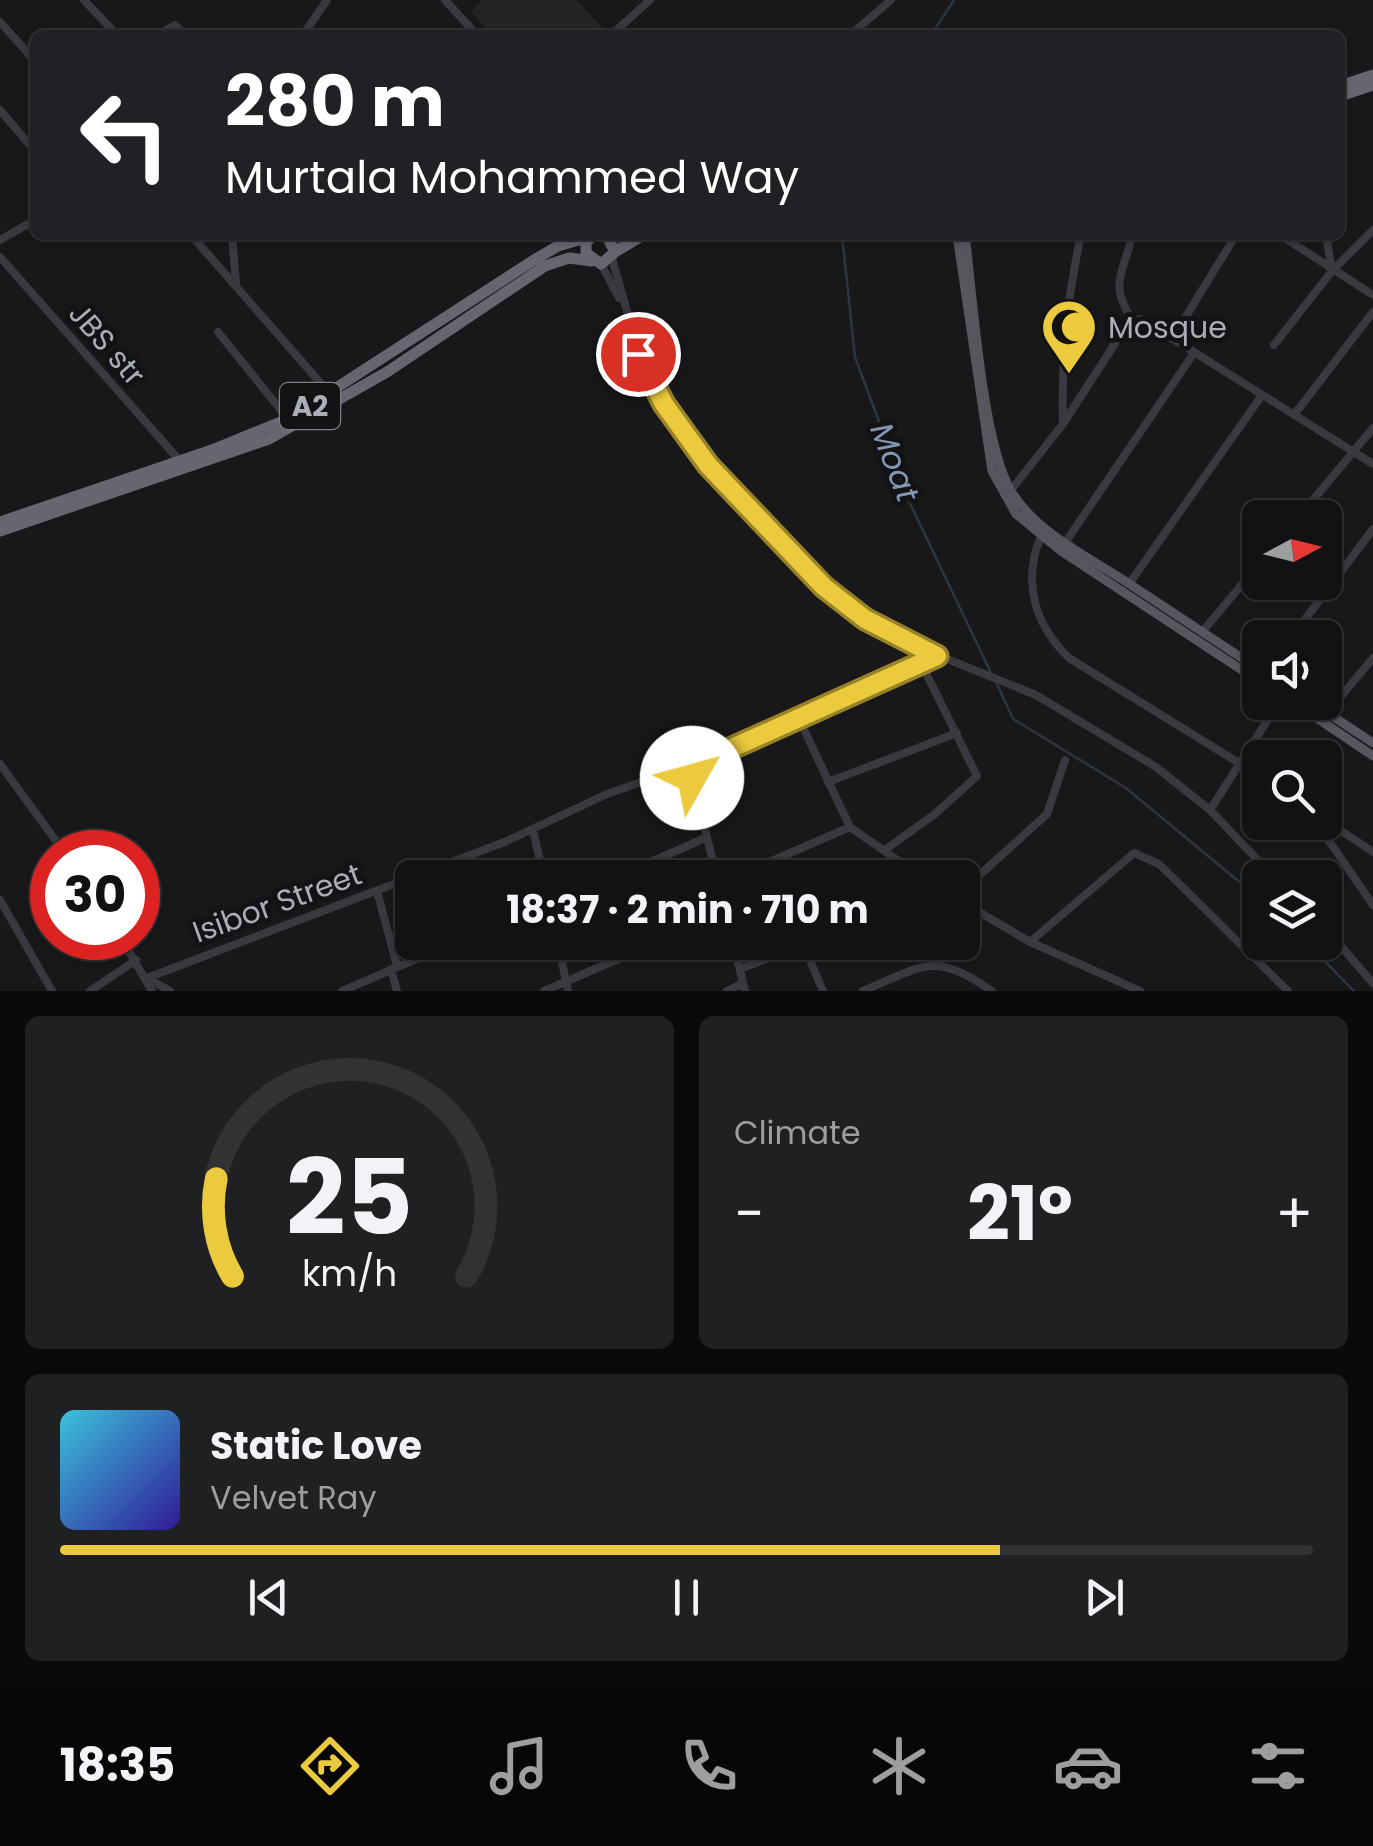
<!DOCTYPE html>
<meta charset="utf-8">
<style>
:root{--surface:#121214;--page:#1f2022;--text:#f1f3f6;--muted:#9c9ea0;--line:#313234;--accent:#ecca3e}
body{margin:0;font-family:Poppins,sans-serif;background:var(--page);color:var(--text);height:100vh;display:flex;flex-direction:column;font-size:38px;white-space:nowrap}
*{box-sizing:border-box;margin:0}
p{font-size:32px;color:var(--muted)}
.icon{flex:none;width:55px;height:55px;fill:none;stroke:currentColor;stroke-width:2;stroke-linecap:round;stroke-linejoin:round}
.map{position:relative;height:991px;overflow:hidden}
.drawer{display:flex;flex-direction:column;gap:25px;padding:25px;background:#0a0a0b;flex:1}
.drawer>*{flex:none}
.banner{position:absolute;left:30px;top:30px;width:1315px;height:210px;border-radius:15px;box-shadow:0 2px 8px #0004,0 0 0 2px var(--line);background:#202124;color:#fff;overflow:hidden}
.needle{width:65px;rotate:83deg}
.tools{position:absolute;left:1242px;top:500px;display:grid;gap:20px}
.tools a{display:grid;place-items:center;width:100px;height:100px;border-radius:15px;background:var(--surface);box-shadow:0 2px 8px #0004,0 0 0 2px var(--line);font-size:50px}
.speed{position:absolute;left:30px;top:830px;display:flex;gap:20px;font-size:50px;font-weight:700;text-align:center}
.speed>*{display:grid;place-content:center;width:130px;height:130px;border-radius:50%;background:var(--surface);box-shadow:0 2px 8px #0004,0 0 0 2px var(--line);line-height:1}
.speed .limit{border:15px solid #d22;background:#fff;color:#111}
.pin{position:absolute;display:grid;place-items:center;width:85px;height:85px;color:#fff;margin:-42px;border:5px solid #fff;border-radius:50%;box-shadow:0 2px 10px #0007}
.me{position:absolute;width:110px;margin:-55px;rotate:52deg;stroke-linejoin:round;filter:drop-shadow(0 0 8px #0008)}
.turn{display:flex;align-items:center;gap:35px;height:210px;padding:0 30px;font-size:45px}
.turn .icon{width:130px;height:130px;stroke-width:2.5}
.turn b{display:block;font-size:70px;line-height:85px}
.big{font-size:75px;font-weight:700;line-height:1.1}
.drawer .tile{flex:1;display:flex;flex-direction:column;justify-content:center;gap:15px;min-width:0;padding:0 35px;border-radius:15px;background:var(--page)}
.drawer .dial{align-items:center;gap:0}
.dial svg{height:260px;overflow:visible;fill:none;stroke:var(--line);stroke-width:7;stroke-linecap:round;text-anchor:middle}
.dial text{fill:var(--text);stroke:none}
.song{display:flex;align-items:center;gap:30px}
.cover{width:120px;height:120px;border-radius:15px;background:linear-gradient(135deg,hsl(190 70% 55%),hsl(250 70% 35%))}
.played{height:10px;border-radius:5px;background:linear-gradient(90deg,var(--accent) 75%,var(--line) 75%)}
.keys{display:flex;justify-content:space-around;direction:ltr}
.heat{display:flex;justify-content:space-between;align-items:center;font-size:55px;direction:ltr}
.drawer .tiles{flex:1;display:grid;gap:25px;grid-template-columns:1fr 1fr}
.tile:last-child{grid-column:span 2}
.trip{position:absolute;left:395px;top:860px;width:585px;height:100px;border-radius:15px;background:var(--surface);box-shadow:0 2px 8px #0004,0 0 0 2px var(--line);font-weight:700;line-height:100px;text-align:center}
.tab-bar{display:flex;height:160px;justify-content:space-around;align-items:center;background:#070708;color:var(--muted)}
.tab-bar .icon{width:70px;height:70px}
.tab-bar .on{color:var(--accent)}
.tab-bar b{font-size:45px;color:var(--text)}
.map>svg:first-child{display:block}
.built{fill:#242427}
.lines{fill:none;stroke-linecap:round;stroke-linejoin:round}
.stream{stroke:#2e353e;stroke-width:2.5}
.minor{stroke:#39393f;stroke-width:8}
.major{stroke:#55565e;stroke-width:9}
.highway{stroke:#656670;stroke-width:11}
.route-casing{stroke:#998328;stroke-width:25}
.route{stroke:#ecca3e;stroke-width:18}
.labels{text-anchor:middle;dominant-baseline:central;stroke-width:10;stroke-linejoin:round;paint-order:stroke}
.shield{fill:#131315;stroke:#7d7f88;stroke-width:2.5}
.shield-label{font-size:28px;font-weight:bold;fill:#abadb9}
.poi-label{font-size:30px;fill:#abadb9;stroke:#131315;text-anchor:start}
.street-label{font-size:30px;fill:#abadb9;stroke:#131315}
.water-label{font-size:32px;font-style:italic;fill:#8396b3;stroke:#131315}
</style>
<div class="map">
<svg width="1373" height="991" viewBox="0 0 1373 991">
<rect width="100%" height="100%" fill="#18181a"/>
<!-- built -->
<path class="built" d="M482 0H576L604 29 597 35H491L471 11Z"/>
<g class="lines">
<!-- stream -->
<path class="stream" d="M931 35 954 0
M842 235 855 357 907 497 992 675
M997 684 1013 719 1126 788 1260 899
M1306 942 1354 991"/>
<!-- minor -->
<path class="minor" d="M84 0 117 35
M445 0 477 35
M0 22 35 61
M158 35 175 25 185 35
M303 35 327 0
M611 35 650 0
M850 35 891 0
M0 110 35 151
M191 235 331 395
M232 235 236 283
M1280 235 1373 295
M1326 235 1332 271
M0 240 35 220
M620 245 623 235
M0 257 180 461
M612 258 639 354 664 404 708 465 824 587 898 639 1036 695 1156 767 1210 810 1275 878
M601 264 619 298
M1132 320C1108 282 1124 274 1132 235
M218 332 288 419
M1172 339 1236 235
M1274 345 1332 271 1373 230
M1294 415 1373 312
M1063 424C1061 361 1067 297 1081 235
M1011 490 1063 424 1125 328 1132 320 1141 319 1373 464
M1298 518 1373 428
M1041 536C1022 581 1034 624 1069 658L1260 776
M1065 543 1194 353
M1129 584 1260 398
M1202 632 1260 563
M1291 638 1373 529
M1327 713 1373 658
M798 717 850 827 923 878
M0 764 64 852
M828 782 957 733
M1210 810 1279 702
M1325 820 1373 852
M1316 822 1373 905
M533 830 544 878
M886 849 935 814 977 776 922 665
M615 878 705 838
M717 878 692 777 701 761 937 656
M732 878 850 827
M377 891 397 966
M962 891 1047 814 1065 760
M0 900 52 991
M962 902 1030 942 1140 991
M1325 928 1373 983
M121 938 152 991
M558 942 568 991
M733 942 745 991
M1030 942 1134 853 1159 864 1288 991
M804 946 823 991
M391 969 397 991
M740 969 811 942
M147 978 507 841 607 794 701 761
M147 978 170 991
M90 991 136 960
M342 991 456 942
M544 991 658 942
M727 991 743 983
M863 991C925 965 933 951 992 991"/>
<!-- major -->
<path class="major" d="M957 235 992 471 1016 514 1061 551 1260 682
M965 235C973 297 982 441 1011 491 1037 534 1091 558 1131 585 1174 613 1217 642 1260 670
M1293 702 1373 756
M1311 702 1373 743"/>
<!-- highway -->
<path class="highway" d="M1340 86 1373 75
M1340 96 1373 85
M593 235 586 243V253L601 264 615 252 606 235
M615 252 643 235
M0 522 212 450 288 419 534 260 558 246 592 236
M0 531 269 439 387 372 545 266 569 258 592 261"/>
</g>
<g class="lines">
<!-- route casing -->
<g class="route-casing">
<path id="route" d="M638 354 664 404 708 465 824 587 865 619 937 656 701 762 692 778"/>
</g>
<!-- route -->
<use href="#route" class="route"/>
</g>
<!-- icons -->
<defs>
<g id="mosque-pin" transform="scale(2.875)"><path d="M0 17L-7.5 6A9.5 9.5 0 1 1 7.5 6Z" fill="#ecca3e" stroke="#131315"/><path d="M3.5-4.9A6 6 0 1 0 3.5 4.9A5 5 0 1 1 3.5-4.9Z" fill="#111"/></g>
</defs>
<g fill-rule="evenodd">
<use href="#mosque-pin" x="1069" y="327"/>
</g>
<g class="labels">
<!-- shield labels -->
<rect class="shield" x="280" y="383" width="60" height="46" rx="8"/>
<g class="shield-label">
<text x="310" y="406">A2</text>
</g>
<!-- poi labels -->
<g class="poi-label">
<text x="1108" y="327">Mosque</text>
</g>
<!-- street labels -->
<g class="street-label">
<text transform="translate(107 344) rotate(49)">JBS str</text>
<text transform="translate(277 903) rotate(-20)">Isibor Street</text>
</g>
<!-- water labels -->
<g class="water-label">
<text transform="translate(895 462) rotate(69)">Moat</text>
</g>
</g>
</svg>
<div class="tools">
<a><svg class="needle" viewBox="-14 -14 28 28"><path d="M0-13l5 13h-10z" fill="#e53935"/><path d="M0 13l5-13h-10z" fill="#9c9ea0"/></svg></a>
<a><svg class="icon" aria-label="sound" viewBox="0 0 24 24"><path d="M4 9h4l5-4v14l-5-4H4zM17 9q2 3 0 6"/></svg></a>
<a><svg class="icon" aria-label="search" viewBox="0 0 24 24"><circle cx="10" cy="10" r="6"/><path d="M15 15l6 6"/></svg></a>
<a><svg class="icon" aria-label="layers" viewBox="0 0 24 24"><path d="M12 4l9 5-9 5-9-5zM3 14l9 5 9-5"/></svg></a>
</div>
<div class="speed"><div class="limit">30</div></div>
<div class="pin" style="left:638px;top:354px;background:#d93025"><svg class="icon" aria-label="arrive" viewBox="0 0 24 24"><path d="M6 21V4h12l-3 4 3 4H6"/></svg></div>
<svg class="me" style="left:692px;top:778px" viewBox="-20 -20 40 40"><circle r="19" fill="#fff"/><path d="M0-13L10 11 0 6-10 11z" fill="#ecca3e"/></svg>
<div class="trip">18:37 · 2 min · 710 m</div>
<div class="banner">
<div class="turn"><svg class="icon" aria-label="left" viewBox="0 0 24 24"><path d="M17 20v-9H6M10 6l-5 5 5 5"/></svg><div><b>280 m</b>Murtala Mohammed Way</div></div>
</div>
</div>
<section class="drawer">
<div class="tiles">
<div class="tile dial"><svg viewBox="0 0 100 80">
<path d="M14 69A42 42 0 1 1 86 69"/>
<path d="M14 69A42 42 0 0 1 9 39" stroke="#ecca3e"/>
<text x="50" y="56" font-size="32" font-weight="700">25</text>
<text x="50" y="72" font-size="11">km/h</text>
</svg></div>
<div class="tile"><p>Climate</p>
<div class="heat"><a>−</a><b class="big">21°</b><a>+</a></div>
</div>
<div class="tile">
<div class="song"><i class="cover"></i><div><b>Static Love</b><p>Velvet Ray</p></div></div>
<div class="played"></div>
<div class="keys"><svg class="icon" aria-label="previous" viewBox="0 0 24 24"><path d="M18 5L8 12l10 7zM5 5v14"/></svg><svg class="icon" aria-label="pause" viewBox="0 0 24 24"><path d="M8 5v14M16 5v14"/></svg><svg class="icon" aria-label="next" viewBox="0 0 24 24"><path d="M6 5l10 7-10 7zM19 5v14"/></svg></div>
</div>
</div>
</section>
<nav class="tab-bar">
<b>18:35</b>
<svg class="icon on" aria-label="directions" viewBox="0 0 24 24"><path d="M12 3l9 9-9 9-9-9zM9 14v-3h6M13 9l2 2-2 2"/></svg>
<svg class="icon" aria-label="music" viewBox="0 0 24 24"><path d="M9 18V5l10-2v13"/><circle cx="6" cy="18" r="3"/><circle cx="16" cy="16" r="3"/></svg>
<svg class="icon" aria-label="phone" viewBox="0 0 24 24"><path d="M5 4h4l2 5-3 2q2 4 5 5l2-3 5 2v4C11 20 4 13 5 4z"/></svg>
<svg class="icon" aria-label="climate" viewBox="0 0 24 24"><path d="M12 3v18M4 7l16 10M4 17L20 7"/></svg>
<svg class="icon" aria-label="car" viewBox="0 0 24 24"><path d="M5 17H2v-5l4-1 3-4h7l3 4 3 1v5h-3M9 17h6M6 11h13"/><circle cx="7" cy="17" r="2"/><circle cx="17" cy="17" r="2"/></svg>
<svg class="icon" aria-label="filters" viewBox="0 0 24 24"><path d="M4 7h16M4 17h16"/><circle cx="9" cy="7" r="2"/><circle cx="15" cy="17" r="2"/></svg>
</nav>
